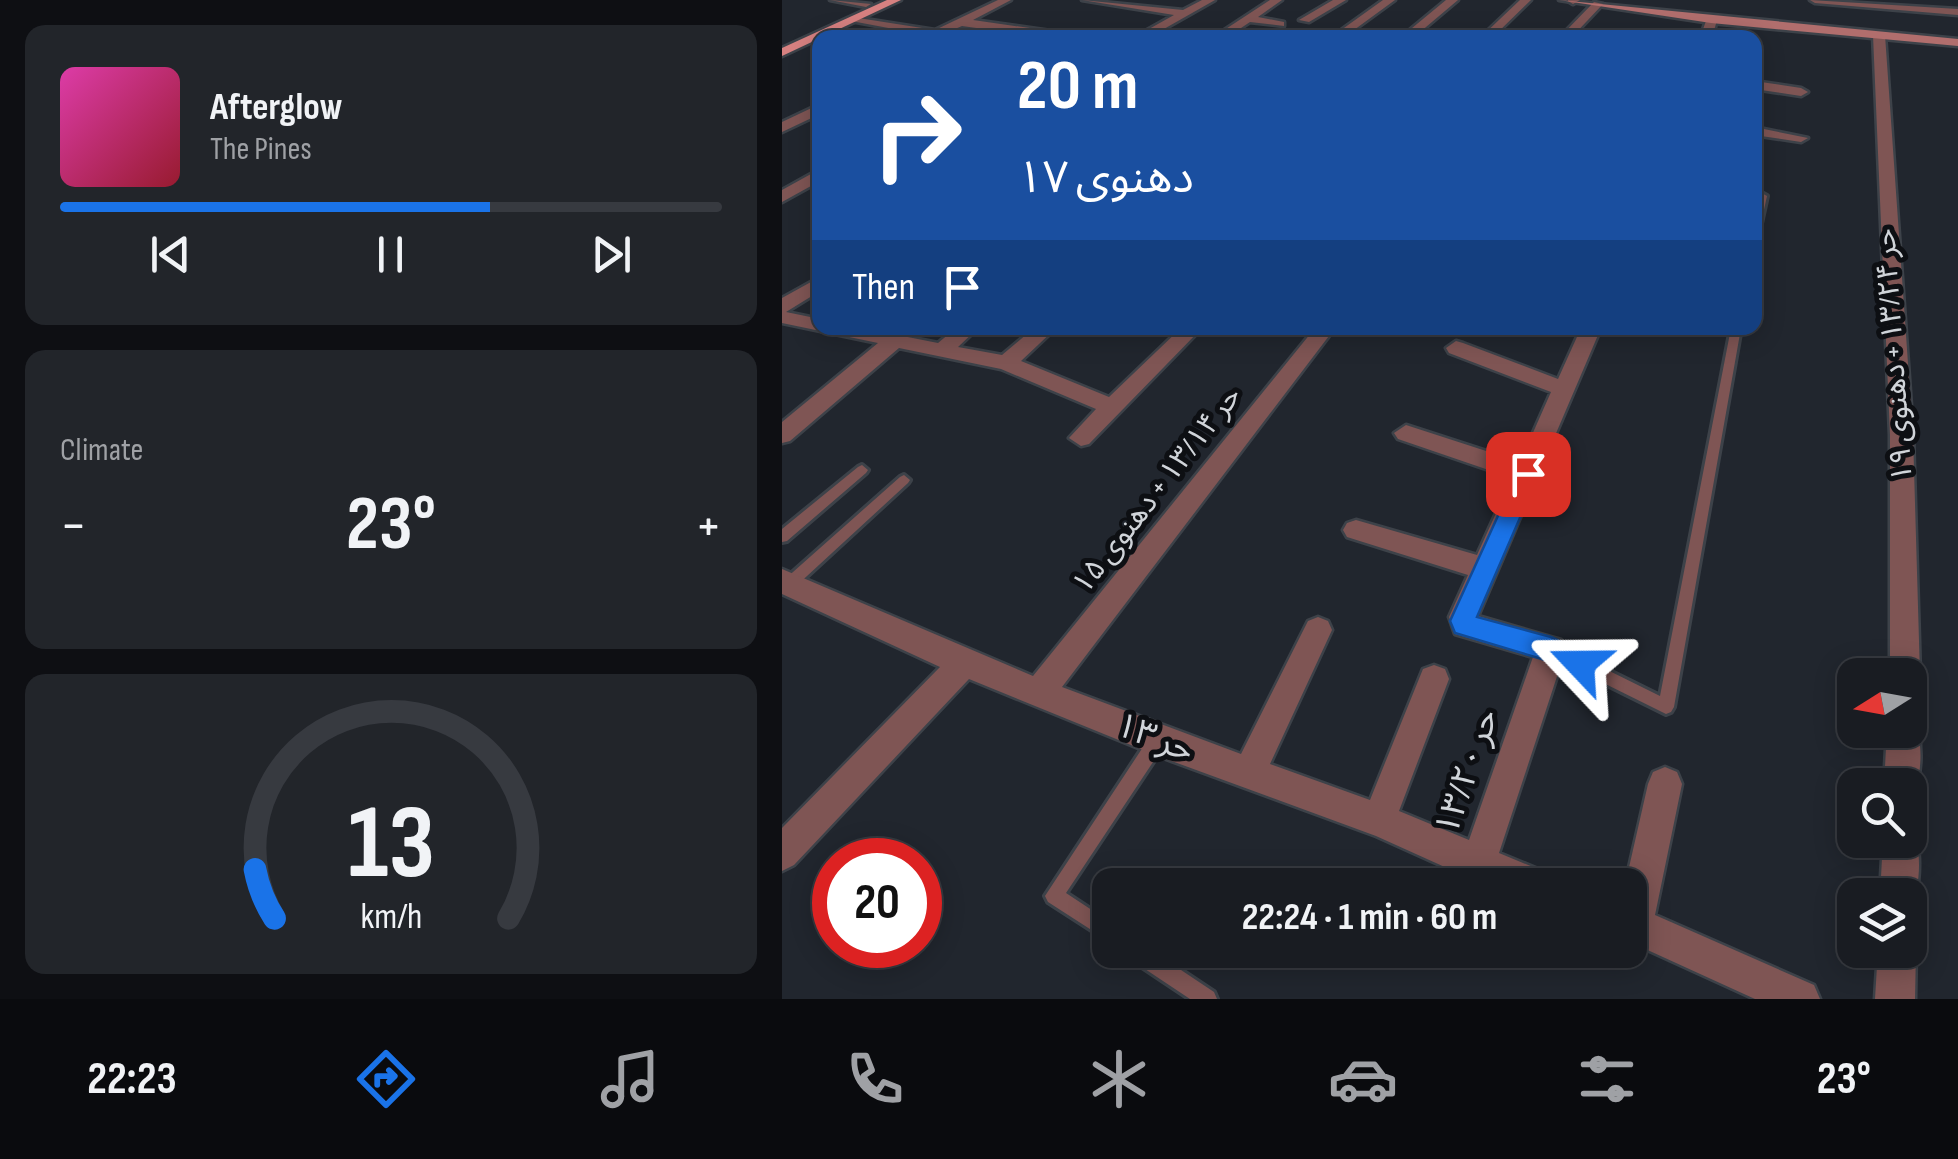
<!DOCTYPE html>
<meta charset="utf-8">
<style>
:root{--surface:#191c22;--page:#22252a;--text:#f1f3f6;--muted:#9fa1a5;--line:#373a40;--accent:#1a73e8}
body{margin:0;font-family:"Sofia Sans Condensed","Noto Sans Arabic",sans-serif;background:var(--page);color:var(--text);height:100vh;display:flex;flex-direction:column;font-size:38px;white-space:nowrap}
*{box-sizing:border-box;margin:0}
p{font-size:32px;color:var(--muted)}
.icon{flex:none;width:55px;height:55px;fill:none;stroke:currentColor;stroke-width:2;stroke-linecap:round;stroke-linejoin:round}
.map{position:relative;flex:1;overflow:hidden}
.side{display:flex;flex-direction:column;gap:25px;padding:25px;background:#0e0f13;width:782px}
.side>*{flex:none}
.guide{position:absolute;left:30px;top:30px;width:950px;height:305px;border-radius:20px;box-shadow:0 5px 25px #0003,0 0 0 2px var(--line);background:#1a4fa0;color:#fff;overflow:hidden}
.needle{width:65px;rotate:259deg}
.controls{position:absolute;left:1055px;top:658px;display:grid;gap:20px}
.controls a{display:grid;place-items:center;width:90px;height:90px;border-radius:20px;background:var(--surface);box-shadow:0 5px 25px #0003,0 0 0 2px var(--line);font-size:50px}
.speed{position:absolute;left:30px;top:838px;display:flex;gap:20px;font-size:50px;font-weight:700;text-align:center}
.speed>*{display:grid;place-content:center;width:130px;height:130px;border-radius:50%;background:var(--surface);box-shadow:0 5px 25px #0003,0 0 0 2px var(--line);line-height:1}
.speed .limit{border:15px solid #d22;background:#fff;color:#111}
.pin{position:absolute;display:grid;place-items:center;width:85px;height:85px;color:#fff;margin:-42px;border-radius:20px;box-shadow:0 5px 15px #0006}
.me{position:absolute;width:110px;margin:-55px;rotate:293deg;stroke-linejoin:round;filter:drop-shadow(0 0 8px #0008)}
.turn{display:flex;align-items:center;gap:35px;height:210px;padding:0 40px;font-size:45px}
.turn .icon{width:130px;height:130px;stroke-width:2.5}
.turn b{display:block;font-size:70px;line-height:85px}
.then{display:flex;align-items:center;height:95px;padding:0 40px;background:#0003;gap:20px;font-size:38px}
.big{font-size:75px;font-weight:700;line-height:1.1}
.side .tile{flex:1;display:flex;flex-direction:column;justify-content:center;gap:15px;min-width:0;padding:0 35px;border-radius:20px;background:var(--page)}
.side .dial{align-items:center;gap:0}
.dial svg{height:260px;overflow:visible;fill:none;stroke:var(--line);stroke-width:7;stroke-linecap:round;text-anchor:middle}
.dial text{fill:var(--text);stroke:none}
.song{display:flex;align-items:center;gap:30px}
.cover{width:120px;height:120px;border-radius:15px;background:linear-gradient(135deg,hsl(320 70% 55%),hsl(350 70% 35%))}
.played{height:10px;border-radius:5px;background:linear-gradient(90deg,var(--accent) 65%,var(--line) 65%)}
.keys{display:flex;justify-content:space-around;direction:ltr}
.heat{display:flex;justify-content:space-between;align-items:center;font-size:55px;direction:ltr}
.trip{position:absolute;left:310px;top:868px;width:555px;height:100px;border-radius:20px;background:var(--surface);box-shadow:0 5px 25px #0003,0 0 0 2px var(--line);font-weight:700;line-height:100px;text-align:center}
.tab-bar{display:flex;height:160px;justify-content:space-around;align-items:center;background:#0a0b0e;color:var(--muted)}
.tab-bar .icon{width:70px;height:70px}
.tab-bar .selected{color:var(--accent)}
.tab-bar b{font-size:45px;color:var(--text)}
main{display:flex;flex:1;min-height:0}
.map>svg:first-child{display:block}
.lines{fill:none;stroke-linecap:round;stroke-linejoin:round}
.lane-casing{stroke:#3d4249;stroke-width:6}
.street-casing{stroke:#3d4249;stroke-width:5}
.secondary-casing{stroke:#3d4249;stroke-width:5}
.primary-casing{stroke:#3d4249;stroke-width:5}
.lane{fill:#7f5554;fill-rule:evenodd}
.street{fill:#7f5554;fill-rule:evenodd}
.secondary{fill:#b16e6d;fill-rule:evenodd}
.primary{fill:#d78181;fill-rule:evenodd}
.route{fill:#1a73e8;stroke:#114b97;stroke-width:2.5}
.labels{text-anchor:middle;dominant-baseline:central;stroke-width:10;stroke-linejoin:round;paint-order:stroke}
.street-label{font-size:30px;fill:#d0d4d9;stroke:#0d0f13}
.near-street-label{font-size:35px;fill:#d0d4d9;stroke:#0d0f13}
</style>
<main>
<section class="side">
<div class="tile">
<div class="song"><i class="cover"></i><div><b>Afterglow</b><p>The Pines</p></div></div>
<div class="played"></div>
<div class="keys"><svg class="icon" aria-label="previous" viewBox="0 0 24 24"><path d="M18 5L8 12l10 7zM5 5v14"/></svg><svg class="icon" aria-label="pause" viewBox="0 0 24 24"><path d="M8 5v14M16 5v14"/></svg><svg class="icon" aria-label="next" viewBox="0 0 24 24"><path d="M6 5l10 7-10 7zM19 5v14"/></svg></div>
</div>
<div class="tile"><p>Climate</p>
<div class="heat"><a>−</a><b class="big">23°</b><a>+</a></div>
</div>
<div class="tile dial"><svg viewBox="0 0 100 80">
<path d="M14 69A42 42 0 1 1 86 69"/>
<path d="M14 69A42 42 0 0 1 8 54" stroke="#1a73e8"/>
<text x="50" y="56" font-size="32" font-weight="700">13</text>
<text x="50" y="72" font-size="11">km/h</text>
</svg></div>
</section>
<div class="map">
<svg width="1176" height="999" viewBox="0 0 1176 999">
<rect width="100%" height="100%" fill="#21262e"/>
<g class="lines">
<!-- lane casing -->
<g class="lane-casing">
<path id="lane" d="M972 189 985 196 976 237 972 239V216L977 197 972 195Z
M949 328H959L892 707 889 712 884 714 765 655 763 650 765 645 770 643 775 645 878 696Z
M80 465 86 470 84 473 5 541 0 542V529L76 467Z
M122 475 128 480 126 483 12 588 7 590 2 588 0 584 2 580 118 477Z
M375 733 381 735 383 741 381 747 284 893 328 922V942L266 902 263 896 369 735Z
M342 950H369L432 992 435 999H408L345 957Z"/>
</g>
<!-- street casing -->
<g class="street-casing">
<path id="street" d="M48 0 89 4 84 7Z
M216 0H229L191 20 318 38H267L180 26 154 37 64 20 70 17 153 30Z
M300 0 401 10 420 0H433L366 38H351L392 15Z
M488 0H500L476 17 502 22V26L468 22 444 38H430Z
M551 0H564L527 22 517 20Z
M601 0H613L561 38H548Z
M664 0H676L631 38H618Z
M738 0H749L710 38H698Z
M798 0 791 4 786 1V0Z
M1028 0 1176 9V15L1033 3Z
M812 2 821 4 789 38H777Z
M925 18 935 20 930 38H918Z
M1097 32 1103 35 1131 435 1138 675 1134 685 1128 687V675H1108V435L1091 35Z
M972 81 1019 88 1026 92 1019 96 972 89Z
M38 104V114L0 132V122Z
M972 127 1026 138 1019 142 972 135Z
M38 169V181L0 202V190Z
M38 277V291L4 312 38 319V328H80L156 343 174 328H196L176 347 220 355 252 328H274L239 361 327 397 399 328H420L307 444 299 446 287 438 314 409 219 369 117 348 8 441 0 443V422L96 343 0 323V298Z
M533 328H553L280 687 459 754 526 621 536 617 546 621 550 630 488 764 588 800 641 669 652 665 663 669 667 679 617 811 687 840 751 657 673 634 667 617 686 575 565 537 561 530 565 523 574 520 695 555 730 478 616 439 612 433 624 425 738 462 769 392 667 353 664 348 674 341 681 343 776 379 799 328H819L696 616 779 640 784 649 717 853 763 872 768 885 696 882 594 836 376 756 187 679 12 865 0 871V828L158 667 0 594V569L251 676Z
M1128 717C1143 731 1141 783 1128 798V785H1102L1105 730H1128Z
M883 767 895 772 900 784 873 915 1032 985 1038 999H973L848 942V885H843L866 784 871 772Z
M1128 826C1141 844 1139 889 1128 908V895H1098L1101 840H1128Z
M1128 936 1134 950 1133 999H1093L1096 950H1128Z"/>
</g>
<!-- secondary casing -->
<g class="secondary-casing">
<path id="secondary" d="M777 0 1176 39V46L929 23Z"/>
</g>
<!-- primary casing -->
<g class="primary-casing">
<path id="primary" d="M105 0H119L0 56V48Z"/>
</g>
<!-- lane -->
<use href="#lane" class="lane"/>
<!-- street -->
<use href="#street" class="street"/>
<!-- secondary -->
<use href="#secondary" class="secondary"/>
<!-- primary -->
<use href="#primary" class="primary"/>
</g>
<!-- route -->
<path class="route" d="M746 465 757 474 695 617 769 637 807 655 811 664 807 672 798 676 763 660 673 633 668 621 735 474Z"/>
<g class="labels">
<!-- street labels -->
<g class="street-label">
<text transform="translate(1112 355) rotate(-94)">حر ۱۳/۲۴ + دهنوی ۱۹</text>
<text transform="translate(375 490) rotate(-52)">حر ۱۳/۱۴ + دهنوی ۱۵</text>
</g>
<!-- near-street labels -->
<g class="near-street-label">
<text transform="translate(373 738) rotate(21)">حر ۱۳</text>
<text transform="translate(685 772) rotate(-71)">حر ۱۳/۲۰</text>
</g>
</g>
</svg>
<div class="controls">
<a><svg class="needle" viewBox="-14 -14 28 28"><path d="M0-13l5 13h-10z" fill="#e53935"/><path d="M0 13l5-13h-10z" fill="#9fa1a5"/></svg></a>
<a><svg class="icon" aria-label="search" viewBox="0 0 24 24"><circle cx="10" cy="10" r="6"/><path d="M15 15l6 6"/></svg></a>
<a><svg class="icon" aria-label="layers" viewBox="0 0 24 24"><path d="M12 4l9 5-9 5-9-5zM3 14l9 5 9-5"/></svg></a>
</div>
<div class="speed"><div class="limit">20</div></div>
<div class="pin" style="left:746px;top:474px;background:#d93025"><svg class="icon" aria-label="arrive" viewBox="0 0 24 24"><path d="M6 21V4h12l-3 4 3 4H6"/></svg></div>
<svg class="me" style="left:798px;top:664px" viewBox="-20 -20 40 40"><path d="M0-17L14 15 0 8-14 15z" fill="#1a73e8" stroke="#fff" stroke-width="4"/></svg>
<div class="trip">22:24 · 1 min · 60 m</div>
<div class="guide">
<div class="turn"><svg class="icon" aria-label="right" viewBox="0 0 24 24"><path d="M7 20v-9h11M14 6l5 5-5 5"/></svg><div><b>20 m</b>دهنوی ۱۷</div></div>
<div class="then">Then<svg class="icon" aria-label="arrive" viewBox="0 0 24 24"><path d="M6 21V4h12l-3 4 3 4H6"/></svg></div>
</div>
</div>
</main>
<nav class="tab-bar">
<b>22:23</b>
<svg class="icon selected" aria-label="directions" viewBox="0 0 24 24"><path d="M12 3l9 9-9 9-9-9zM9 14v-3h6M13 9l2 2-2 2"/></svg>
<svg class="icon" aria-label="music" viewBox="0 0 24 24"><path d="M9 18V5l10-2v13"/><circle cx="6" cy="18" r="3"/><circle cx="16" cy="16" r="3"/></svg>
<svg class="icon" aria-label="phone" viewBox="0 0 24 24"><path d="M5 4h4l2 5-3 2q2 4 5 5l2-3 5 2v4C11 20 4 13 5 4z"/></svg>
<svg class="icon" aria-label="climate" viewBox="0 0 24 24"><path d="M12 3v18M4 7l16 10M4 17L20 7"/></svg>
<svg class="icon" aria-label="car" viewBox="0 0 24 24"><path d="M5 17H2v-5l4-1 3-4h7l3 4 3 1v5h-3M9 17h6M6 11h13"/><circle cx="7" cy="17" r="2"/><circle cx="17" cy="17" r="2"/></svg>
<svg class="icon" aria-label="filters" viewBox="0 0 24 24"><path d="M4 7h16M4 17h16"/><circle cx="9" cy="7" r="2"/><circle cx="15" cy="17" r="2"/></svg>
<b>23°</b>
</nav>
